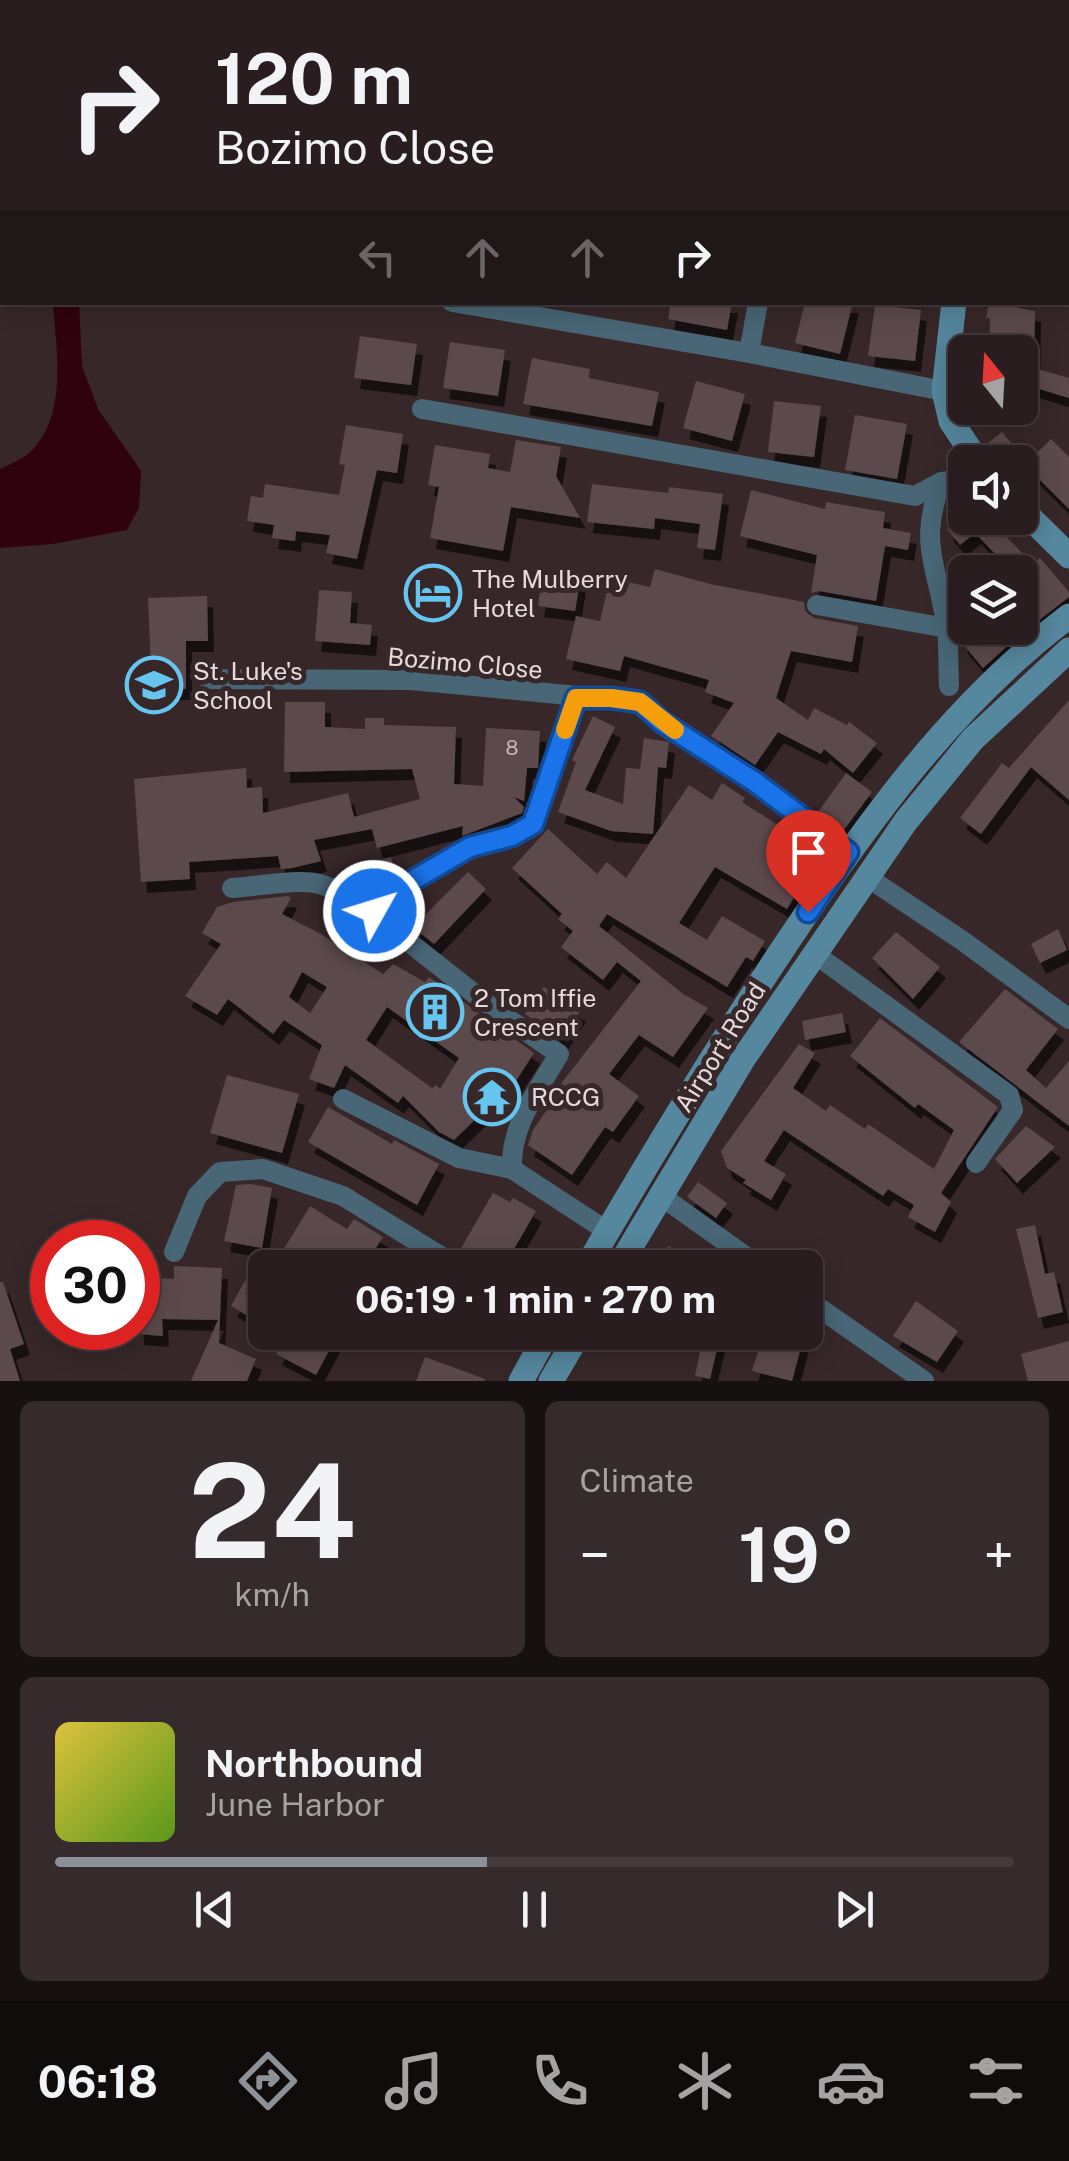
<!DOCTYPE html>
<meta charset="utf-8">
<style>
:root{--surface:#291d1f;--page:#352a2c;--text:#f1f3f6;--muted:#a5a2a4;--line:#453b3d;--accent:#8c9099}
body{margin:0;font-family:"Public Sans",sans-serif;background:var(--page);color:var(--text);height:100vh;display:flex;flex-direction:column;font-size:38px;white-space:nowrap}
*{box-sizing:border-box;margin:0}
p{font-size:32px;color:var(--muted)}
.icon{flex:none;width:55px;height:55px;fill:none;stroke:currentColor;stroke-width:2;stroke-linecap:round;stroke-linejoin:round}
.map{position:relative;height:1381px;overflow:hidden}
.panel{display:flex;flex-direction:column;gap:20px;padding:20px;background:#171011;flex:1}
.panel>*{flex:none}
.banner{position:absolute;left:0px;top:0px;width:1070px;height:305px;box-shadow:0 5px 25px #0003,0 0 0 2px var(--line);background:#291d1f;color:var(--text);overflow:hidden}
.needle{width:65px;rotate:342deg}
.fabs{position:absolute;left:948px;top:335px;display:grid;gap:20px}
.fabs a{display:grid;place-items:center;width:90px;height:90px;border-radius:15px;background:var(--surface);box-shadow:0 5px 25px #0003,0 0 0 2px var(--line);font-size:50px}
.speed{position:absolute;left:30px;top:1220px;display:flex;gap:20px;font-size:50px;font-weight:700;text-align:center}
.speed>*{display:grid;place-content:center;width:130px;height:130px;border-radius:50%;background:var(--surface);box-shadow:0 5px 25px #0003,0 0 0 2px var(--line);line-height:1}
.speed .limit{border:15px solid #d22;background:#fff;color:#111}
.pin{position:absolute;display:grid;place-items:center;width:85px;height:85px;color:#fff;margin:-102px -42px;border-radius:50% 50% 50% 0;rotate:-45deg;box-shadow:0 0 10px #0007}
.pin .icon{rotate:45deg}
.me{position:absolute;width:110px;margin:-55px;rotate:51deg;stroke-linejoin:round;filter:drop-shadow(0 0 8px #0008)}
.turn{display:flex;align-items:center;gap:35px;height:210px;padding:0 50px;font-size:45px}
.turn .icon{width:130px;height:130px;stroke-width:2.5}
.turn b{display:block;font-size:70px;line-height:85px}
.lanes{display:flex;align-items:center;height:95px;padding:0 50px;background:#0003;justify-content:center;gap:50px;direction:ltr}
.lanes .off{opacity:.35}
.big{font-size:75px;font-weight:700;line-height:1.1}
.panel .widget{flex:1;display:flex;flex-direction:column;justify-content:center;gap:15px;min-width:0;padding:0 35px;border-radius:15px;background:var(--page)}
.panel .dial{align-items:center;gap:0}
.dial b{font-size:130px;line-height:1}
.song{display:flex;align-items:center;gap:30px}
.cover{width:120px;height:120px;border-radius:15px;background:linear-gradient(135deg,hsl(50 70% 55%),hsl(90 70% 35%))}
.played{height:10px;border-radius:5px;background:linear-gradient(90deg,var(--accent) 45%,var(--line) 45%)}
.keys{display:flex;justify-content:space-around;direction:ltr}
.heat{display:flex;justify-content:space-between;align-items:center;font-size:55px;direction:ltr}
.panel .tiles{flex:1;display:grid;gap:20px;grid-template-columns:1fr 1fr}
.widget:last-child{grid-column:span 2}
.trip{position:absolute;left:248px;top:1250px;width:575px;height:100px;border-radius:15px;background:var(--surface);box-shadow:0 5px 25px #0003,0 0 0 2px var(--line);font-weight:700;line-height:100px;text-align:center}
.dock{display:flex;height:160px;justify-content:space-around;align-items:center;background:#100c0c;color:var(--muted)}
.dock .icon{width:70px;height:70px}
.dock .selected{color:var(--accent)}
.dock b{font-size:45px;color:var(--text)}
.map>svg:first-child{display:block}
.water{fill:#30020e}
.building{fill:#5b494b;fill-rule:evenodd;filter:url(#shadow)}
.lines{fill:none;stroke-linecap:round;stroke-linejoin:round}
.street{stroke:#486675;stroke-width:20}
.secondary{stroke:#55879e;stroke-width:25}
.route-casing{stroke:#114b97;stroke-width:25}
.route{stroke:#1a73e8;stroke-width:18}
.slow{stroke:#f59e0b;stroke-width:18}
.labels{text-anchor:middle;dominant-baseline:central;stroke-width:10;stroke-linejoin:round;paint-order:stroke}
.number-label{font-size:20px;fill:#c2b6b7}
.poi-label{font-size:25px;fill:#e5dadb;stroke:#372729;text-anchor:start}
.street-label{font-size:25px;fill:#e5dadb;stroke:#372729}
</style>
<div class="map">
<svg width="1069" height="1381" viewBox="0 0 1069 1381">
<defs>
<filter id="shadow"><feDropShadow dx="6" dy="11" stdDeviation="0" flood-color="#0009"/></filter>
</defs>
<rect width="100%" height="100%" fill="#372729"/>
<!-- water -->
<path class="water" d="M53 303H79L82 366 98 409 141 471 139 508 127 530 53 544 0 548V469C9 465 20 460 28 454 69 417 56 350 53 303Z"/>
<!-- building -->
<path class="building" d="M671 302H732L727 330 668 319Z
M805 302H853L840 354 795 343Z
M989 302 1035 311 1034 368 1069 378V398L1020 383V352H989L990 318H986Z
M875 305 921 310 915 361 868 356Z
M360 336 417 344 411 385 354 378Z
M450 342 505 350 498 396 443 388Z
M532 358 590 369 589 378 659 392 652 426 523 404Z
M696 381 745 394 732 441 683 428Z
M774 401 821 406 814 457 768 452Z
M855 415 907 424 897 479 845 470Z
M346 425 403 434 397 473 377 470 357 559 326 553 330 535 296 531 295 541 272 538 274 525 247 521 251 496 263 498 265 484 339 495 345 465 339 464Z
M1002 432 1027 462H1002L987 444Z
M1051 439 1069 457V509L1025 465Z
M516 440 561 447 556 476 580 518 511 507 503 551 430 538 439 487 428 485 435 445 490 454 488 468 510 472Z
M592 484 668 493 669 487 723 494 715 550 697 548 700 524 655 518 654 529 587 522Z
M751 490 825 509 826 502 885 512 883 528 911 533 908 550 885 546 876 601 819 591 811 593 817 555 740 536Z
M958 495 965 503V518H993L990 520 1033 564 1040 558 1069 592V597L1016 638 983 668 962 643 961 628H1020V554L1007 566 975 533 960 545 947 529 955 523 947 513 949 502Z
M655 569 710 584 804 602 805 611 814 618 858 626 852 662 791 651 776 698 808 720 814 708 847 725 849 722 877 743 853 773 824 749 821 754 778 732 755 765 711 736 734 703 705 692 709 680 624 656 620 671 566 659 576 616 600 621 610 578 650 587Z
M542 576 580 581 575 611 538 606Z
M319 590 352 592 350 623 372 625 370 645 315 641Z
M207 596 208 641H186V689L134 690V669H151L148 598Z
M1069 700V800L1031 767 981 834 960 818 1002 763 1009 768Z
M285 702H325V727L365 729V718H384V725L456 727 454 784 483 786 486 728 540 731 538 768H527L524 801 514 797 524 807 522 813 462 836 463 826 377 848 372 829 314 840 321 861 292 868 281 869 278 856 189 862 190 879 141 882 134 779 246 768 247 788 262 787 263 813 348 793 354 817 420 799 412 769 284 772Z
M593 716 615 727 585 790 623 804 626 768 640 769 644 738 669 742 666 768 658 767 653 834 611 831 558 812 576 762 572 760Z
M846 773 872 792 843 831 818 812Z
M722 783 745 798 742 802 792 834 774 861 805 879 787 909 715 867 679 923 707 940 722 916 765 941 753 961 746 957 727 987 607 914 599 926 683 994 708 1008 673 1057 639 1035 609 1074 639 1096 613 1132 605 1127 572 1175 528 1145 533 1130 559 1092 556 1090 641 981 617 962 603 980 561 947 573 931 558 919 562 914 512 868 548 829 597 874 607 862 626 878 689 785 712 800Z
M391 857 395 872 383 880 365 884 360 865Z
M468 872 486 889 434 944 413 927Z
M288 896 291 898 282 914 321 934 383 974 393 964 425 982 429 977 534 1053 496 1112 488 1107 454 1140 439 1132 403 1096 398 1103 345 1065 334 1088 309 1079 322 1045 284 1020 273 1034 228 999 217 1015 185 996 221 944 202 933 217 907 233 902ZM302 972 327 987 310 1013 289 997ZM387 1007 459 1058 440 1089 436 1085 432 1088 366 1040Z
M1058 929 1067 950 1040 963 1031 944Z
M896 932 940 967 913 999 872 958Z
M544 987 580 1011 562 1039 525 1014Z
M1005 989 1058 1029 1026 1070 1046 1088 1069 1061V1126L959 1042Z
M842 1013 846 1032 805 1040 802 1021Z
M880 1018 998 1107 941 1193 951 1202 935 1232 908 1217 914 1205 888 1189 883 1196 784 1130 764 1161 786 1174 771 1200 743 1183 746 1180 727 1168 721 1151 799 1044 815 1053 793 1088 826 1111 830 1105 865 1129 868 1124 934 1169 954 1130 918 1104 915 1108 850 1056Z
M227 1075 299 1094 282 1153 210 1133Z
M328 1107 392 1144 394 1140 439 1164 417 1205 308 1142Z
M1026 1126 1055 1147 1017 1183 995 1159Z
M698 1182 727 1203 716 1218 687 1197Z
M251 1184 272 1188 262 1248 224 1241 236 1185Z
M493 1193 510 1202 513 1198 536 1211 503 1268H489L460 1250Z
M310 1206 347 1229 354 1219 383 1237 363 1268H317L318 1259 282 1252Z
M1035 1225 1045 1274 1054 1272 1063 1312 1038 1318 1016 1229Z
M668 1246 713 1268H658Z
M257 1259 260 1260 252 1301 265 1279V1315L260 1323 231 1306Z
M174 1266 222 1268 219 1343 256 1359 247 1381H191L218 1320 162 1319 163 1336 138 1334V1277L174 1279Z
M0 1282H3L24 1344 10 1349 20 1381H0Z
M916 1301 958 1331 937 1362 893 1336Z
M287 1332H339L316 1375 276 1354Z
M704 1332H721L710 1379 695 1376Z
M764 1332H805L792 1381 752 1371Z
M1069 1341V1381H1028L1021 1354Z
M425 1357 485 1379V1381H416Z"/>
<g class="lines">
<!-- street -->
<path class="street" d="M452 302 749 353 944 391
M749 353 758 302
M422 409 915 496 941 482 965 478
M941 482C917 548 939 567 947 630 949 648 948 667 949 686
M817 605 947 628
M208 679 411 680 640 702 663 722 755 782 848 852
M867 877 963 941 1069 1019
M232 888C255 887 298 878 319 884 342 890 370 907 386 924L495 1010 559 1054C538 1091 510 1125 512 1169L607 1231
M374 911 375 904 397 886 409 882 470 847 512 836 533 824 576 698
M815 954 1009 1095 1013 1110 976 1163
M343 1099 459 1158 512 1169
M661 1196 762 1268
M174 1252 197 1196 220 1172 263 1169 343 1196 460 1268
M805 1298 924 1381"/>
<!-- secondary -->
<path class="secondary" d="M1043 2 1044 0
M954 302 944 391 951 421 978 462
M1020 508 1069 556
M586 1268C650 1158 716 1049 786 944 867 823 952 704 1069 616
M618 1268 743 1059 906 821 973 739 1069 650
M521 1381 548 1332
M551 1381 580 1332"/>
</g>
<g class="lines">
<!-- route casing -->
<g class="route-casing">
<path id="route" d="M374 911 375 904 396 886 410 882 470 847 512 836 533 824 576 698H611L640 702 662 722 755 782 848 852 808 912"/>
</g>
<!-- route -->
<use href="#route" class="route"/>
<!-- slow -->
<path class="slow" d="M565 730 576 698H611L640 702 675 730"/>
</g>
<!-- icons -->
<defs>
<g id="hotel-ring" transform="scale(2.875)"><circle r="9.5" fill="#372729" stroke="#65c5ee" stroke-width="1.5"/><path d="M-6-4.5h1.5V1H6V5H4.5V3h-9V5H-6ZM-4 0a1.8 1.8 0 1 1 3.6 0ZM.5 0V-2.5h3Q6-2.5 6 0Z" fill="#65c5ee"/></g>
<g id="school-ring" transform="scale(2.875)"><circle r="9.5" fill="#372729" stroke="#65c5ee" stroke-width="1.5"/><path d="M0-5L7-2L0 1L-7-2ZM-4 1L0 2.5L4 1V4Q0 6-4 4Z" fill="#65c5ee"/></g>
<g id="building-ring" transform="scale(2.875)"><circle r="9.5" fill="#372729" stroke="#65c5ee" stroke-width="1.5"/><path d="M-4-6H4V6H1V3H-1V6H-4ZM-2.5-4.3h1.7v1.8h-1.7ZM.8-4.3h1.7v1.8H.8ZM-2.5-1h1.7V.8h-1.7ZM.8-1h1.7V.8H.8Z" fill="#65c5ee"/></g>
<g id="temple-ring" transform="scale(2.875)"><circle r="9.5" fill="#372729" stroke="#65c5ee" stroke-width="1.5"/><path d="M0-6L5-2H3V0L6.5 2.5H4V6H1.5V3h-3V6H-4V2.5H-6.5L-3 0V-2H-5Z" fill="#65c5ee"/></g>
</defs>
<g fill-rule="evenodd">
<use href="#hotel-ring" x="433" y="593"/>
<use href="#school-ring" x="154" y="685"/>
<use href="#building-ring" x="435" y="1012"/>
<use href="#temple-ring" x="492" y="1097"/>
</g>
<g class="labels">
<!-- number labels -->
<g class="number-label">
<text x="512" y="748">8</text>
</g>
<!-- poi labels -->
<g class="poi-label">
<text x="472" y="579">The Mulberry<tspan x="472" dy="29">Hotel</tspan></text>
<text x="193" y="671">St. Luke's<tspan x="193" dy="29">School</tspan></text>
<text x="474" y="998">2 Tom Iffie<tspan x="474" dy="29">Crescent</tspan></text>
<text x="531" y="1097">RCCG</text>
</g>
<!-- street labels -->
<g class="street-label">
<text transform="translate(465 663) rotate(5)">Bozimo Close</text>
<text transform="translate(720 1047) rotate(-58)">Airport Road</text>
</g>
</g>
</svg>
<div class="fabs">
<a><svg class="needle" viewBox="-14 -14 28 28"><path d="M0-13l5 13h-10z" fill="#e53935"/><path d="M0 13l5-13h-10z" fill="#a5a2a4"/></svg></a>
<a><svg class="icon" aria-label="sound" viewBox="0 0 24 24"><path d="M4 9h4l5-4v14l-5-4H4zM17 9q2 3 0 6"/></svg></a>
<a><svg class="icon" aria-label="layers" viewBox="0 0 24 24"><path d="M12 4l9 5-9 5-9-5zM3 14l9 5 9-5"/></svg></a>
</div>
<div class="speed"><div class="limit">30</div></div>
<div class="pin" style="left:808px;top:912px;background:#d93025"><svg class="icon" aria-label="arrive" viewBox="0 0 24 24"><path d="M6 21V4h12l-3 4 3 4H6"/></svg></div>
<svg class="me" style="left:374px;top:911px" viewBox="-20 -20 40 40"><circle r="17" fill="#1a73e8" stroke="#fff" stroke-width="3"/><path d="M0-11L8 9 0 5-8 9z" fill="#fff"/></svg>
<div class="trip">06:19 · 1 min · 270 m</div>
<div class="banner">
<div class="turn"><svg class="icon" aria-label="right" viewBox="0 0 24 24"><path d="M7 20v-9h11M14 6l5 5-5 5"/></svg><div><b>120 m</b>Bozimo Close</div></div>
<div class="lanes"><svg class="icon off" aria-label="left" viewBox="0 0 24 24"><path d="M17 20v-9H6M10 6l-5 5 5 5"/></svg><svg class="icon off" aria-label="ahead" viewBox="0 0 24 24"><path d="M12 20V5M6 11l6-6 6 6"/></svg><svg class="icon off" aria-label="ahead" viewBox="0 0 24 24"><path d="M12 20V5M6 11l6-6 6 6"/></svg><svg class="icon" aria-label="right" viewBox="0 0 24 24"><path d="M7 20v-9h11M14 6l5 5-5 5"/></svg></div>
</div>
</div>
<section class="panel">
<div class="tiles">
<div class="widget dial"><b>24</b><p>km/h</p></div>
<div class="widget"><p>Climate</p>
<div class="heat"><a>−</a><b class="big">19°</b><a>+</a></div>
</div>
<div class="widget">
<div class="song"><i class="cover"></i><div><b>Northbound</b><p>June Harbor</p></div></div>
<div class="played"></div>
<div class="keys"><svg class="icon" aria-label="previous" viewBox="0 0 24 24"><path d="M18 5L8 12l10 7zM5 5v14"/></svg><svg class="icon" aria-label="pause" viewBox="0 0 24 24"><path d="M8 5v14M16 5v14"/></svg><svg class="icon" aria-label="next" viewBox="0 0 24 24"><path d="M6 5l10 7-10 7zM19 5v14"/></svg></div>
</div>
</div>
</section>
<nav class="dock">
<b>06:18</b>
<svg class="icon selected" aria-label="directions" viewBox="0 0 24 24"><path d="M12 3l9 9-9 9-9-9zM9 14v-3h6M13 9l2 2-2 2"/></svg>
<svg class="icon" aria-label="music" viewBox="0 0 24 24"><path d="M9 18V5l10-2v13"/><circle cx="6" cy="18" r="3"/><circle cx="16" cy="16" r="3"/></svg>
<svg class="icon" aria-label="phone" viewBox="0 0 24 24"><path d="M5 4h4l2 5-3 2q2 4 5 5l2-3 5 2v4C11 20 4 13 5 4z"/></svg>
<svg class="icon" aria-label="climate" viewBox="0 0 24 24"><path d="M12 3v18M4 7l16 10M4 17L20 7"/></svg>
<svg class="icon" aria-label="car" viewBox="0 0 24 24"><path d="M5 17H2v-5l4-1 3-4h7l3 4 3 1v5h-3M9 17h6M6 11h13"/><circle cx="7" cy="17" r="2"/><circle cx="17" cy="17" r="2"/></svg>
<svg class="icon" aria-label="filters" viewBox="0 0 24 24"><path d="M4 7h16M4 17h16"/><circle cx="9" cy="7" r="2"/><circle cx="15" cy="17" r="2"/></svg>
</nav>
